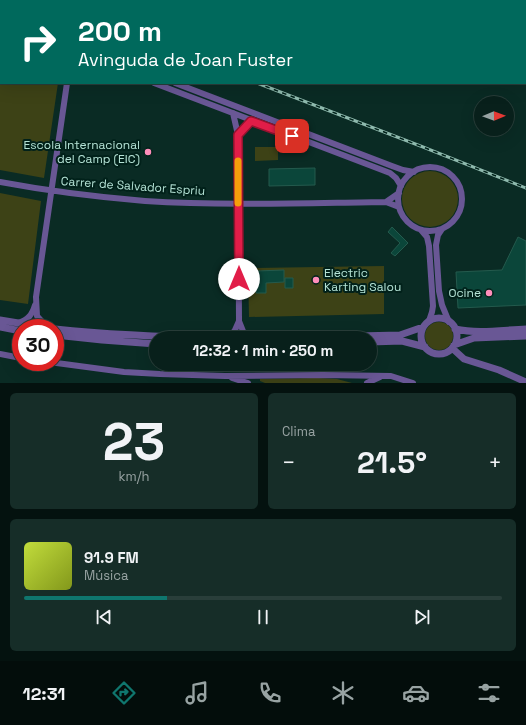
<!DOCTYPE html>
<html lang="es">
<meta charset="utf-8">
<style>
:root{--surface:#08201b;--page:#162d28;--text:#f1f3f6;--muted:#98a3a3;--line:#293e3a;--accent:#0f766e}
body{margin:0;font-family:"Space Grotesk",sans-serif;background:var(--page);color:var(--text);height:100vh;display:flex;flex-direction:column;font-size:15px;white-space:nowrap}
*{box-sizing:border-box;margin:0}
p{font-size:13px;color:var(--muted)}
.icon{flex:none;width:22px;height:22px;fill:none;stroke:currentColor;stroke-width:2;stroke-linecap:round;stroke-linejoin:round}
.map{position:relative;height:383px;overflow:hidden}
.drawer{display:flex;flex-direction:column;gap:10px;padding:10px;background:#04120f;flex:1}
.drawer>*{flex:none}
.banner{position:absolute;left:0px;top:0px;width:526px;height:84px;box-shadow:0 4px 16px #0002,0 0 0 1px var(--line);background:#00695c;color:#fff;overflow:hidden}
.needle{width:26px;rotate:89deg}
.controls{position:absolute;left:474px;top:96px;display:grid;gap:8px}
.controls a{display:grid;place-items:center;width:40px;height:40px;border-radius:50%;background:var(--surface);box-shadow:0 4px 16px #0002,0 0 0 1px var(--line);font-size:20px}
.speed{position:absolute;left:12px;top:319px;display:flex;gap:8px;font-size:20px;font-weight:700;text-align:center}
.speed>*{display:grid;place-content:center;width:52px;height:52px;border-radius:50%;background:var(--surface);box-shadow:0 4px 16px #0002,0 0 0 1px var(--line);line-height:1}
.speed .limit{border:6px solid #d22;background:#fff;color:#111}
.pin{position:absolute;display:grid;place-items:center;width:34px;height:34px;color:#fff;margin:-17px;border-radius:8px;box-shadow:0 2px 6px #0006}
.me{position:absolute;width:44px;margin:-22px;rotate:0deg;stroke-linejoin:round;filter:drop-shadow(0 0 3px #0008)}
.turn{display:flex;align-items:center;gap:14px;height:84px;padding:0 12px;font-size:18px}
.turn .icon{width:52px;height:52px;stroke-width:2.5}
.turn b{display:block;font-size:28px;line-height:34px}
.big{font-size:30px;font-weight:800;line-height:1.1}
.drawer .card{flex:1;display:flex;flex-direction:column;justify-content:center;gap:6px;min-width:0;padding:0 14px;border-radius:6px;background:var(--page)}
.drawer .dial{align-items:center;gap:0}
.dial b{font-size:52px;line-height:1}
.song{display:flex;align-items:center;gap:12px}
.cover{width:48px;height:48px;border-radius:6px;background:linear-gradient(135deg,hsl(70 70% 55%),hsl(70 70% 35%))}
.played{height:4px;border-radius:2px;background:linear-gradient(90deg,var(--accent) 30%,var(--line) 30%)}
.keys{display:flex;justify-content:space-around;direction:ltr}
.heat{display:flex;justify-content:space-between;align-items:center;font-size:22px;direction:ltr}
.drawer .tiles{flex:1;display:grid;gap:10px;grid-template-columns:1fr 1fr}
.card:last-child{grid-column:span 2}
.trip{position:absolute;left:149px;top:331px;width:228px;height:40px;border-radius:20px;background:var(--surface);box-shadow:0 4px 16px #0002,0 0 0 1px var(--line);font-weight:800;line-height:40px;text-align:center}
.dock{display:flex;height:64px;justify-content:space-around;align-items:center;background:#030d0b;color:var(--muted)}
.dock .icon{width:28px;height:28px}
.dock .on{color:var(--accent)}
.dock b{font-size:18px;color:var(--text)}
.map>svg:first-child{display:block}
.green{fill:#3d4216}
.building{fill:#0b463a;stroke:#245a4d}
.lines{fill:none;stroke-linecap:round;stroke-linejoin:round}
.minor{stroke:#695795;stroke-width:6}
.tertiary{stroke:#695795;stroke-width:7}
.rail-casing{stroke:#8eb9ad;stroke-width:3}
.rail{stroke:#01211a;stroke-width:1.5;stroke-dasharray:4.5;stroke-linecap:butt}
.route-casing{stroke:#92132f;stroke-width:10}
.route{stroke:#e11d48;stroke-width:7}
.slow{stroke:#f59e0b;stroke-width:7}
.poi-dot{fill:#ff8ebb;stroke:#01211a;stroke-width:1.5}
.labels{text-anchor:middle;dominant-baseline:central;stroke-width:4;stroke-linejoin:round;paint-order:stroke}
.poi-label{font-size:12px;fill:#b5e3d6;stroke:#01211a;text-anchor:end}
.street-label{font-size:12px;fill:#b5e3d6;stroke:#01211a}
</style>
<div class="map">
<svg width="526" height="383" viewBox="0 0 526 383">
<rect width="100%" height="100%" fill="#0a2b24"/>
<!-- green -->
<path class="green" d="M0 32 1 83H58L44 178 0 170Z
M255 147H278V160L255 161Z
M402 199a28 28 0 1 1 56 0a28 28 0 1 1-56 0Z
M0 193 41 201 28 304 0 300Z
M384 266V314L249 317 248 268Z
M425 336a14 14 0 1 1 28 0a14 14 0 1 1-28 0Z
M317 378 337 379 352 383H265L260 381V379Z"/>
<!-- building -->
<path class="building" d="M315 168V185L269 186V169Z
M392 227 408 243 395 256 391 253 400 243 388 232Z
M518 237 526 241V305L458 308 456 272 502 270Z
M284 270V282L266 283V293H256V271Z
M285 278H293V288H285Z"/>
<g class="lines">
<!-- minor -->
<path class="minor" d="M0 16H1
M0 24H1
M154 83 390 173 396 178 401 186
M175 83 392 166 403 170 414 172
M233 113 238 135 251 121
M238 135 239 321
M398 199a32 32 0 1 1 64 0a32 32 0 1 1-64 0Z
M0 182C48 191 96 197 145 201 225 206 305 203 386 202L399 207
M386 202 399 193
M442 229 438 235 436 245 439 291 442 305 449 322
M421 230 427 237 429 246 433 306 432 312 429 321
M18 323C28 320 32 315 35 305
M48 328 37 316 36 297 67 83
M229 338 235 330 239 321 243 331 251 338
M0 354 21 358
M49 362 124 372 160 374 225 376 323 375 391 376 413 383
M232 378 248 383
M367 383 380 377"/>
<!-- tertiary -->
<path class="tertiary" d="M421 336a18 18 0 1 1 36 0a18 18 0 1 1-36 0Z
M0 320 49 328
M0 327 21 331
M55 329C111 335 167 337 223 338
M455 329C478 334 502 330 526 329
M55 335 102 340 156 344
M271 338 400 335 423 327
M370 342 402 341 425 347
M454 345 474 338 526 336
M452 348 464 359 499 370 526 382"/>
<!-- rail casing -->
<g class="rail-casing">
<path id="rail" d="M40 0 42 1
M257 83 423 147 526 188"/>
</g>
<!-- rail -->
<use href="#rail" class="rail"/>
</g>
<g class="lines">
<!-- route casing -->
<g class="route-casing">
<path id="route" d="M239 279 238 135 251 121 292 136"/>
</g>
<!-- route -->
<use href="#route" class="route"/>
<!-- slow -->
<path class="slow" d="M238 161V203"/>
</g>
<!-- markers -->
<g class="poi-dot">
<circle cx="148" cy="152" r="4"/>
<circle cx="316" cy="280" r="4"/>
<circle cx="489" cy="293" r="4"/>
</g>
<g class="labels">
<!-- poi labels -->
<g class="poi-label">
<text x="140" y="145">Escola Internacional<tspan x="140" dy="14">del Camp (EIC)</tspan></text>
<text x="324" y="273" text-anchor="start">Electric<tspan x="324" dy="14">Karting Salou</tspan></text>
<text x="481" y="293">Ocine</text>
</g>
<!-- street labels -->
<g class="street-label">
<text transform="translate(133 186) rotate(4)">Carrer de Salvador Espriu</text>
</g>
</g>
</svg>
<div class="controls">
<a><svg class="needle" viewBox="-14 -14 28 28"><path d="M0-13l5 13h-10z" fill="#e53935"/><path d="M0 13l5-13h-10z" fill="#98a3a3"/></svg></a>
</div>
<div class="speed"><div class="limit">30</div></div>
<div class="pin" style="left:292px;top:136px;background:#d93025"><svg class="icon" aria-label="arrive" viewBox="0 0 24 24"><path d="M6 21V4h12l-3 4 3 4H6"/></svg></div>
<svg class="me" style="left:239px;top:279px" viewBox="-20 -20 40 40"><circle r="19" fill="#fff"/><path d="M0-13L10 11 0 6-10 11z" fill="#e11d48"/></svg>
<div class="trip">12:32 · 1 min · 250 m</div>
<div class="banner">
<div class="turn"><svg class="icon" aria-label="right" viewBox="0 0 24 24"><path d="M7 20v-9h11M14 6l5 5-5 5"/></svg><div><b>200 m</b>Avinguda de Joan Fuster</div></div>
</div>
</div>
<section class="drawer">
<div class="tiles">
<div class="card dial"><b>23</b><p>km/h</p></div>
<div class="card"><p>Clima</p>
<div class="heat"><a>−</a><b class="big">21.5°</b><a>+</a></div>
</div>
<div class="card">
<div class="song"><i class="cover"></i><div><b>91.9 FM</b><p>Música</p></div></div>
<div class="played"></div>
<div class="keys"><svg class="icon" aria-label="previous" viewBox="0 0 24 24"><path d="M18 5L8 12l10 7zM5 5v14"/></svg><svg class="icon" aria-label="pause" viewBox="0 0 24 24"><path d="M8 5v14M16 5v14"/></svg><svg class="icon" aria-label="next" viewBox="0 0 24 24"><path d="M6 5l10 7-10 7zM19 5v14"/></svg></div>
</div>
</div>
</section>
<nav class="dock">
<b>12:31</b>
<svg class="icon on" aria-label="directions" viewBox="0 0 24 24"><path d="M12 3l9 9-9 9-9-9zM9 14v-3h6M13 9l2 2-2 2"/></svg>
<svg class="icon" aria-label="music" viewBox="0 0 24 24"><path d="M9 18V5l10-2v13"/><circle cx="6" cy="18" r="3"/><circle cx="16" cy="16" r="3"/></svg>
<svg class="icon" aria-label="phone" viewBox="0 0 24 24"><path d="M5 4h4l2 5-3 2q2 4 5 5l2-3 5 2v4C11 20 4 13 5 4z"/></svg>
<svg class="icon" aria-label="climate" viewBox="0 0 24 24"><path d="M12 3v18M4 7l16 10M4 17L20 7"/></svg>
<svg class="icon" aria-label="car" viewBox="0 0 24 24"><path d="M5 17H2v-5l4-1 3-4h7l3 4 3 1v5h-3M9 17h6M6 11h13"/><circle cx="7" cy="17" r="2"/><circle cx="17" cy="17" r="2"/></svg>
<svg class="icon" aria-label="filters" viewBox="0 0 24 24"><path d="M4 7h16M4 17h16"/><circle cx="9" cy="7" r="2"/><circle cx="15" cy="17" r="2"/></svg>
</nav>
